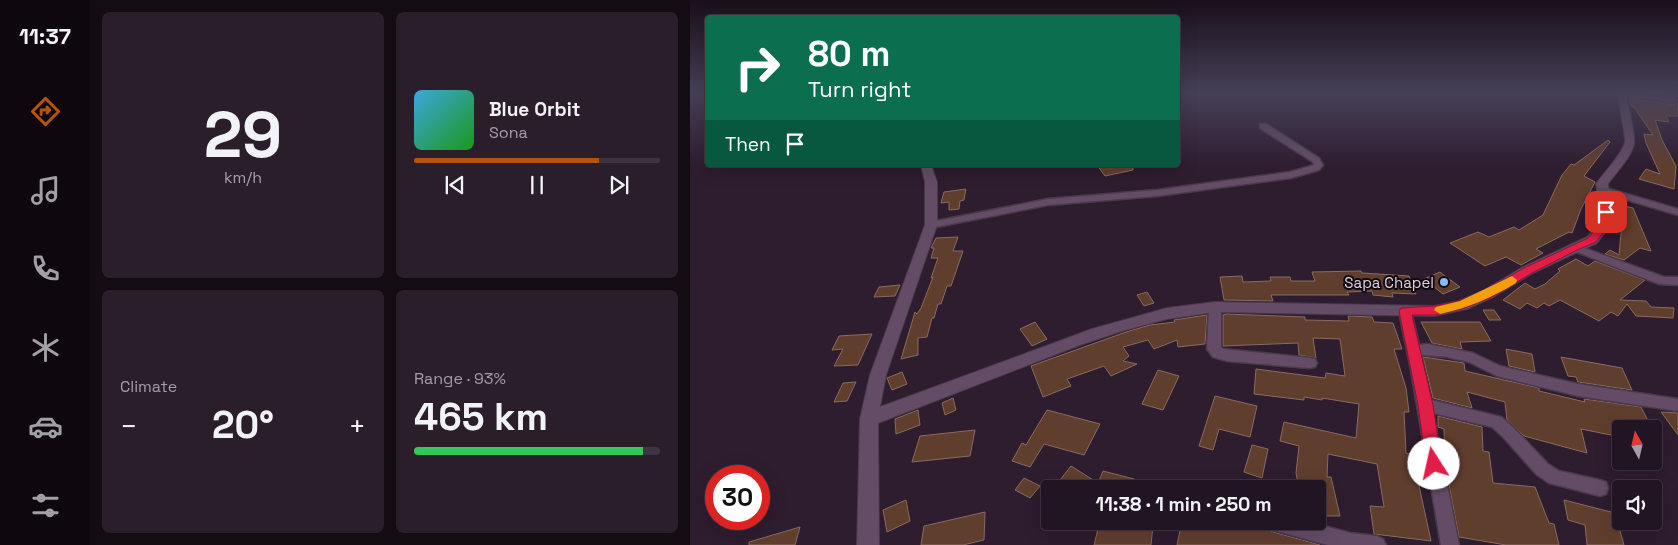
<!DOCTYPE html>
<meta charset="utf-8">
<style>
:root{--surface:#221523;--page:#2a1e2b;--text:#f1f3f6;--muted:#a29fa6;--line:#3f3441;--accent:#b45309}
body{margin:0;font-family:"Space Grotesk",sans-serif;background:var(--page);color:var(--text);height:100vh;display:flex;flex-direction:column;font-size:19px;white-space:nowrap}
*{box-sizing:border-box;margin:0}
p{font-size:16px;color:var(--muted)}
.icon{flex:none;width:28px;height:28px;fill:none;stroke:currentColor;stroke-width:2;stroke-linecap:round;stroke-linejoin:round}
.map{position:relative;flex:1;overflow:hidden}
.drawer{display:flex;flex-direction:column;gap:12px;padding:12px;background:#130c13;width:600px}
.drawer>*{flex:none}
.banner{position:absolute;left:15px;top:15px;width:475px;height:152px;border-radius:5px;box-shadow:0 5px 20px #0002,0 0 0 1px var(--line);background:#0b6e4f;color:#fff;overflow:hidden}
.needle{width:32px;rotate:352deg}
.fabs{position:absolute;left:922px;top:420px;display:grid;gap:10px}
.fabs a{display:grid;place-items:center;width:50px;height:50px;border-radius:5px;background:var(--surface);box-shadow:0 5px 20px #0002,0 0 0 1px var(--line);font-size:25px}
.speed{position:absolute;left:15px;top:465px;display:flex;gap:10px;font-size:25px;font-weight:700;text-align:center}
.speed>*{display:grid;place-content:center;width:65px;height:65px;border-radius:50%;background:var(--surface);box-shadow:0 5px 20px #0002,0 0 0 1px var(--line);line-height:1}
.speed .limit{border:8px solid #d22;background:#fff;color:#111}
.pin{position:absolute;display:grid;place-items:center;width:42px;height:42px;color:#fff;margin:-21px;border-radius:10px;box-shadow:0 2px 8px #0006}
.me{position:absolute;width:55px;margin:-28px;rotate:350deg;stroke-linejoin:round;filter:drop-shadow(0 0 4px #0008)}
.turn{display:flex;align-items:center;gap:18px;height:105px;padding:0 20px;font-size:22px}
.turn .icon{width:65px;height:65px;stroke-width:2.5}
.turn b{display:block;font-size:35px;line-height:42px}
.then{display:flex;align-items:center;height:48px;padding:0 20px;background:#0003;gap:10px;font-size:19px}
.big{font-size:38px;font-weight:600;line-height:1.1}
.drawer .tile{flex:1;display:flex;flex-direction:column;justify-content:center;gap:8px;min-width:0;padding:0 18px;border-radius:8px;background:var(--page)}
.drawer .dial{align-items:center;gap:0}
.dial b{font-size:65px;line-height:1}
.song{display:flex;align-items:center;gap:15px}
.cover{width:60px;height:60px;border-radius:8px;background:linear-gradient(135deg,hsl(200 70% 55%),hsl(120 70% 35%))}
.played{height:5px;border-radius:2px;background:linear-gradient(90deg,var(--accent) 75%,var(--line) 75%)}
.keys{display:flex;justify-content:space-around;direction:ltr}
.heat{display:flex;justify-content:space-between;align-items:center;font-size:28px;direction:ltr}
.charge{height:8px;border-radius:4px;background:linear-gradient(90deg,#34c759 93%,var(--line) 0)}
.drawer .tiles{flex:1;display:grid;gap:12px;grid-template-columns:repeat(2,1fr)}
.trip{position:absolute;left:351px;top:480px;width:285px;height:50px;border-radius:5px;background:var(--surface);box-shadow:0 5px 20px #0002,0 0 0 1px var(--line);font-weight:600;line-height:50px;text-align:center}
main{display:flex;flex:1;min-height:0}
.menu{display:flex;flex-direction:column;width:90px;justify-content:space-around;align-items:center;background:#0e080e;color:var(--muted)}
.menu .icon{width:35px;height:35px}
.menu .on{color:var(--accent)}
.menu b{font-size:22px;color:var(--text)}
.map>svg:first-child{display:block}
.building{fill:#603e2e;stroke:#896c5f}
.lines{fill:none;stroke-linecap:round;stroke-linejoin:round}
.minor-casing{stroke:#4a394b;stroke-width:3}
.tertiary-casing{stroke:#4a394b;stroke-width:2}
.minor{fill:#644c66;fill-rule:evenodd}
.tertiary{fill:#644c66;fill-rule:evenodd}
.route{fill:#e11d48;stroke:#92132f}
.slow{fill:#f59e0b}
.poi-dot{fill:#87bbfc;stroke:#110a12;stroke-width:2}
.labels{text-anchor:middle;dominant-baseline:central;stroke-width:4;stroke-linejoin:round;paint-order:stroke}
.poi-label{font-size:15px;fill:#dfd3df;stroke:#110a12;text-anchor:end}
</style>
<main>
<nav class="menu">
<b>11:37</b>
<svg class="icon on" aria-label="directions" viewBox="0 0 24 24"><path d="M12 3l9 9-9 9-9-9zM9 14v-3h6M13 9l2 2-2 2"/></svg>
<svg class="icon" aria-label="music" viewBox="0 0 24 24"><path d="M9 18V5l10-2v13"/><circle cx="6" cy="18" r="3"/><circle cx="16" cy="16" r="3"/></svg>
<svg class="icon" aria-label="phone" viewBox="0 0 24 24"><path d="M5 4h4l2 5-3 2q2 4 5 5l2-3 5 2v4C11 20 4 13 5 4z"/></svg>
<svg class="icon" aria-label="climate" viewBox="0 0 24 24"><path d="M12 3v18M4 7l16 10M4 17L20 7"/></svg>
<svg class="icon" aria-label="car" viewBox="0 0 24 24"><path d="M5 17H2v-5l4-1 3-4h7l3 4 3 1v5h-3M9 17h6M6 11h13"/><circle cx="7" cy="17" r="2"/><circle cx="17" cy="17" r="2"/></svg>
<svg class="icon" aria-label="filters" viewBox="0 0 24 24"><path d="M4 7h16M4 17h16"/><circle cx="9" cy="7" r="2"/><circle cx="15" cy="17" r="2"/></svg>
</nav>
<section class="drawer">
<div class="tiles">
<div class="tile dial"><b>29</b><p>km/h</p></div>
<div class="tile">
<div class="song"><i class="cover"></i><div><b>Blue Orbit</b><p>Sona</p></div></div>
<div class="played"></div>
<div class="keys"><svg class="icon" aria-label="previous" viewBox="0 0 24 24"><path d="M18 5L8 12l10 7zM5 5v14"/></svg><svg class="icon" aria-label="pause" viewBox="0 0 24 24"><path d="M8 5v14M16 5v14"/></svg><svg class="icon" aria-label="next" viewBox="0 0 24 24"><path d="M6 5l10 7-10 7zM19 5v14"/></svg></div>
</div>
<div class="tile"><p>Climate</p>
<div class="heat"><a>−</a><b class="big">20°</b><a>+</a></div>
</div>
<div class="tile"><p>Range · 93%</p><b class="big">465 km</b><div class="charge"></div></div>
</div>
</section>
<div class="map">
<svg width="988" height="545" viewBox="0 0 988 545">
<rect width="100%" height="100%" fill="#2e1c2f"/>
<!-- building -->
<path class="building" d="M939 98 983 105 988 103V116H976L979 122 965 120 972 140 986 166 984 189 949 179 956 169 970 174 956 143 954 134 963 135 944 107 941 106Z
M918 140 920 142 894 176 905 182 891 209 882 233 879 232 846 249 853 253 831 265 816 257 795 266 760 243 788 232 799 237 824 227 829 230 853 215 872 175 881 164 884 165Z
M407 165H443V170L415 176Z
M276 189 274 200 270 201 269 209 259 210V202L251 203 254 192Z
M923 204 943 208 961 251 950 248 934 260 915 254 920 250 929 255 932 222Z
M268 237 263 251H273L261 286H257L251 304H248L244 318H242L237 337 228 338V355L211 359 225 312 227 314 231 308 243 277 241 278 248 258H241L244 248H241L246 238Z
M886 259 898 266 905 261 955 280 930 300 956 301 961 307 984 308 983 318 946 316 937 304 928 316 921 312 909 321 870 300 859 306 854 303 847 308 837 303 830 309 813 300 835 283 845 289 855 284 870 271 868 269Z
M671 271 672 273 719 276 726 294 702 293 703 297 683 295 682 291 657 292 659 295H581L583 301 534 300 530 277 552 276 553 282 581 281 580 277H600L601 281H625L622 272Z
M750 272 755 276 770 287 753 294 734 279Z
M210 285 205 296 184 297 189 287Z
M457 292 464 303 454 306 447 295Z
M793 310H804L811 320H799Z
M536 314 615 317V320L659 321 658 316 682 317 684 322 703 323 712 349H704L716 388 719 412H714L716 453 723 455 724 481H728L741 541 684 534 680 506 694 507 687 464 638 454 637 477H641L650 516H628V489H609L606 473 609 446 590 441 594 422 666 438 669 404 632 398V400L614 397V400L564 394 566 369 635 378 636 373 655 376 650 339 623 338 626 358 609 355 608 343 533 346V315Z
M517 315 515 344 488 347 487 340 464 349 458 340 433 347 439 356 433 361 447 364 421 376 414 366 377 379 381 386 353 397 341 366 436 332 460 325 485 322 484 320Z
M345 322 357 339 342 346 330 329Z
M731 322H790L801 341 770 342 772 349 742 343Z
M182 334 168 365 144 366 153 349 142 350 149 336Z
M816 349 842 354 845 372 819 366Z
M733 357 774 363 775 371 849 388V391L895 402 894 399 951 407 962 429H931V437L891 429 897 453 834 436 817 420 815 402 777 392 782 408 743 398Z
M871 357 932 368 942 390 888 382 886 377 878 376Z
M468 370 489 376 473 410 452 404Z
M212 372 217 384 202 390 197 378Z
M166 382 157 401 144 402 153 383Z
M525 396 567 406 560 437 529 429 523 450 509 446Z
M263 398 266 410 255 415 252 403Z
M228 410 230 425 206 434 205 419Z
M357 410 410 424 394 455 354 444 340 467 322 461 332 443 336 445Z
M971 412 988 413V435Z
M748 416 792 427 793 451 799 452 803 483 845 487 859 523 864 524 869 545H816L769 537 755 464 754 429 748 427Z
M285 430 280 456 222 462 230 436Z
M562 445 578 449 572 478 554 472Z
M381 466 408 483 413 471 444 479 440 489H384L370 480Z
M334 478 350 486 340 498 325 490Z
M216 500 220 521 197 532 193 510Z
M874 500 925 513 934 545H897L895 525 878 520Z
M295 512 294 540 273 545H231L234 526Z
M410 521 463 526 461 545H404Z
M492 521H560L559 524 575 527 583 532 630 545H487Z
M110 527 105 545H59V542Z"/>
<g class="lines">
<!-- minor casing -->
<g class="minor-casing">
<path id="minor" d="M933 92 983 99 986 101 983 103 931 95V93Z
M570 124H576L629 158 633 165 629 170 601 178 467 196 358 205 241 228 236 225 241 222 358 199 467 190 600 172 624 165 623 162 570 128Z
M913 187 988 209V215L910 192 908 190Z
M883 244 974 277H988V285L969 284 879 249 878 247Z
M525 303 529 304 531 307V347L533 349 620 358 625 359 627 363 625 367 620 368 537 361 523 357 517 349 519 307 521 304Z
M715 307 719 308 721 311 729 345 737 344 783 353 810 366 888 384 988 399V411L888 396 807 376 779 362 757 357 731 355 741 400 811 417 824 428 858 464 869 471 910 480 916 482 918 488 916 494 910 496 859 483 846 474 814 438 802 427 743 413 769 545H751L721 370 709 311 711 308Z
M574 521H616L660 533 687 536 693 539 696 545H638L583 530 577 527Z"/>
</g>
<!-- tertiary casing -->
<g class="tertiary-casing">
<path id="tertiary" d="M928 92H936C937 104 946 136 944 144 941 158 926 172 918 184L922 212 919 227 907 243 843 273 803 297 777 309 744 316 525 312 477 319 435 330 390 345 188 423 189 545H167L170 419 180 375 235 225V182L231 165H241L247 182V225L196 375 190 407 402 329 477 308 525 302 744 306 769 301 793 291 833 267 897 237 907 226 910 212 906 184C913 174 933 153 935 142 936 134 928 104 928 92Z"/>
</g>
<!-- minor -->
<use href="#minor" class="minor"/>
<!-- tertiary -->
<use href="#tertiary" class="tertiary"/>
</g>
<!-- sky -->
<linearGradient id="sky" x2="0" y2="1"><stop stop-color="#190f1a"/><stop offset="0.55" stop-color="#464058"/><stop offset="1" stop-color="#464058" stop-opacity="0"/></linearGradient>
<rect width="988" height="168" fill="url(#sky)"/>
<!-- route -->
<path class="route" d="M916 209 921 212 918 227 906 242 887 250 842 273 802 297 772 309 744 315H722L743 405 752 464 749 469 744 472 738 469 736 464 728 405 709 311 711 308 744 306 770 301 794 291 834 268 898 238 908 226 911 212Z"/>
<!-- slow -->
<path class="slow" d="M822 276 827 280 826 283C801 298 778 308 750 314L744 310 746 307 770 301Z"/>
<!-- markers -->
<circle class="poi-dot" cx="754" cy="282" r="5"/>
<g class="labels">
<!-- poi labels -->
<g class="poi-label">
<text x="744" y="282">Sapa Chapel</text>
</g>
</g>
</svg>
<div class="fabs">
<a><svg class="needle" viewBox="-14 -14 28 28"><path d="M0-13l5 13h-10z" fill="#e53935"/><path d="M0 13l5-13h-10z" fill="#a29fa6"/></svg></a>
<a><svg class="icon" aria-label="sound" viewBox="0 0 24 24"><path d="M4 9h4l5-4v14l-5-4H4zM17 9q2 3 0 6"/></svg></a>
</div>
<div class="speed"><div class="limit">30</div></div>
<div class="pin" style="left:916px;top:212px;background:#d93025"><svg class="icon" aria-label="arrive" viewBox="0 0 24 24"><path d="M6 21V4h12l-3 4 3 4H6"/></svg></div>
<svg class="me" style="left:744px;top:464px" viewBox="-20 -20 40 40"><circle r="19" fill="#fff"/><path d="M0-13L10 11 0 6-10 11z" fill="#e11d48"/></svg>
<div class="trip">11:38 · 1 min · 250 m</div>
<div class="banner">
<div class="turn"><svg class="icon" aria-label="right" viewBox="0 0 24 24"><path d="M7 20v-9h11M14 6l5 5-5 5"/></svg><div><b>80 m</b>Turn right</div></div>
<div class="then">Then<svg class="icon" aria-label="arrive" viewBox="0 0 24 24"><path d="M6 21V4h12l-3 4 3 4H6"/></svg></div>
</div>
</div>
</main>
